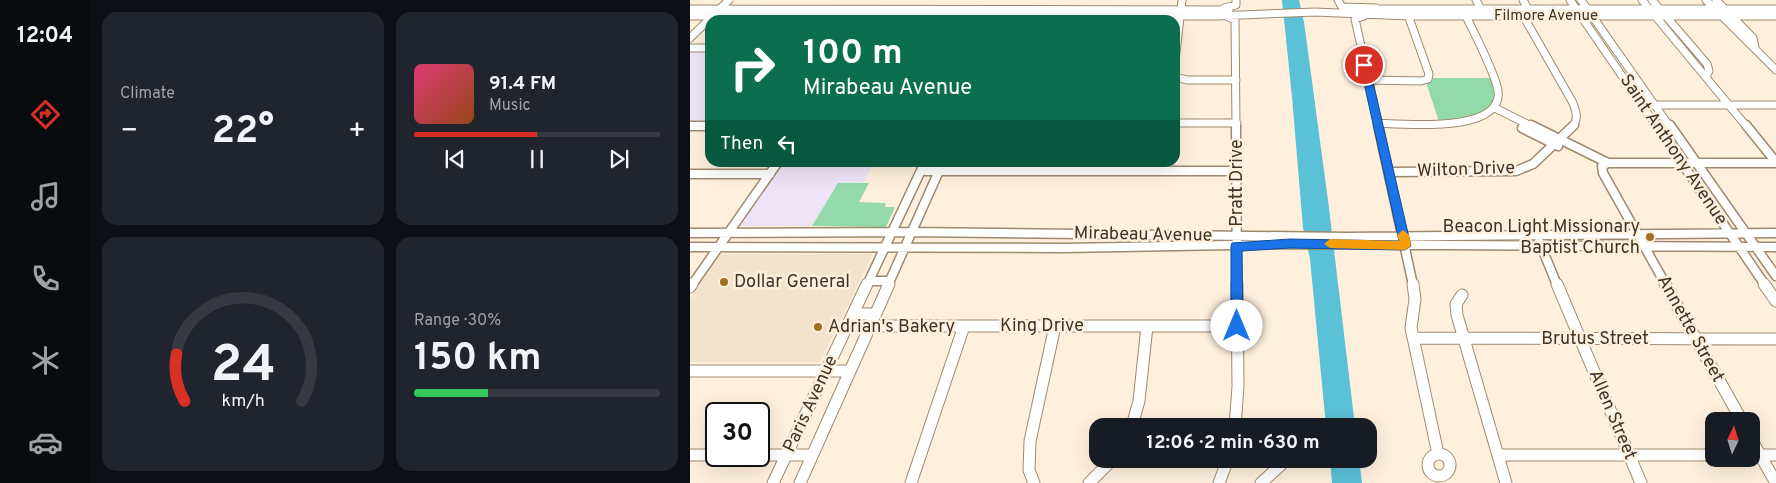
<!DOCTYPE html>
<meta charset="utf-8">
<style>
:root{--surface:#171b24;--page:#20242c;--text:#f1f3f6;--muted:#9ea1a6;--line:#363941;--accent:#d93025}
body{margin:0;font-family:Overpass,sans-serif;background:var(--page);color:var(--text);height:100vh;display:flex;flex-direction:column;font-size:19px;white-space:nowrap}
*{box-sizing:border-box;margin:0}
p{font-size:16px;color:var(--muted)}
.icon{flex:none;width:28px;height:28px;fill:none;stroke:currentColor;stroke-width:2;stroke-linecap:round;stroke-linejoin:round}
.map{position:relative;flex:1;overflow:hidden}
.sheet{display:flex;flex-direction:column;gap:12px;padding:12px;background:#0d0f14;width:600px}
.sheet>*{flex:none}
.banner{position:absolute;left:15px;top:15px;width:475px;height:152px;border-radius:15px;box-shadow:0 5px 20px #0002;background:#0b6e4f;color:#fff;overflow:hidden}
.needle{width:32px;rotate:4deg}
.controls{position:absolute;left:1015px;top:412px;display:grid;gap:10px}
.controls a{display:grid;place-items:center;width:55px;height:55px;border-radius:10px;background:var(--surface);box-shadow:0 5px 20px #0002;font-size:25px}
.speed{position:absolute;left:15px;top:402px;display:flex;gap:10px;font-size:25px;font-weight:700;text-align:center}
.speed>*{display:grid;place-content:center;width:65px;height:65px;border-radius:50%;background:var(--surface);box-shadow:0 5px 20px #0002;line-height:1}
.speed .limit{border:2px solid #111;border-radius:8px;background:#fff;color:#111}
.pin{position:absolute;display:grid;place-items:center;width:42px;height:42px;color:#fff;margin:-21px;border:2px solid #fff;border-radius:50%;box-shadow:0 1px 5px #0007}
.me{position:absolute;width:55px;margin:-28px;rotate:0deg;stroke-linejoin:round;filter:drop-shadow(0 0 4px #0008)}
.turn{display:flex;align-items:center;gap:18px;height:105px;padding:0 15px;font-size:22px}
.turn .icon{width:65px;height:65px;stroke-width:2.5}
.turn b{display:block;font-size:35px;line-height:42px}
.then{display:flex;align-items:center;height:48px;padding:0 15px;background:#0003;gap:10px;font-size:19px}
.big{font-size:38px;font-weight:700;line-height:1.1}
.sheet .widget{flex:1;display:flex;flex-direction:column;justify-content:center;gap:8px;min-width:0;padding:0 18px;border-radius:15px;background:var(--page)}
.sheet .dial{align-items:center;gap:0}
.dial svg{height:130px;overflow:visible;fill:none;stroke:var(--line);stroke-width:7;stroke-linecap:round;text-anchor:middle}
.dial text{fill:var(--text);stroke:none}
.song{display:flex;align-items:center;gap:15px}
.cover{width:60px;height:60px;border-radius:8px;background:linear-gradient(135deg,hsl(340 70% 55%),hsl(20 70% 35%))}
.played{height:5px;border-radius:2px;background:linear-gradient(90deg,var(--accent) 50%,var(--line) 50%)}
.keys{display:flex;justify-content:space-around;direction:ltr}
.heat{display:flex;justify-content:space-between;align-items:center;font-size:28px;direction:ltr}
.charge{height:8px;border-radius:4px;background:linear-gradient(90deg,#34c759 30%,var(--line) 0)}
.sheet .tiles{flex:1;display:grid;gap:12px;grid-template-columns:repeat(2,1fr)}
.trip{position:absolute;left:399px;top:418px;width:288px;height:50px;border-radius:15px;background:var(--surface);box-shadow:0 5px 20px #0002;font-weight:700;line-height:50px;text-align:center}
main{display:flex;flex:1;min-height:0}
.tabs{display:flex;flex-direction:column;width:90px;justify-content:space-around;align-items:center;background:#090b0e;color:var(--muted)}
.tabs .icon{width:35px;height:35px}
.tabs .current{color:var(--accent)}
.tabs b{font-size:22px;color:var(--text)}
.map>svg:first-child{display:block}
.built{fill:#f3e2cc}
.education{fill:#eee4f8}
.green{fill:#93d9aa}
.water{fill:#5ac1d7}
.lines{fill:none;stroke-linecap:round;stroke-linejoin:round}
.minor-far2-casing{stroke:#9f896c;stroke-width:9}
.minor-far1-casing{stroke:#9f896c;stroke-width:11}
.minor-casing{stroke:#9f896c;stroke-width:13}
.minor-far2{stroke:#fff;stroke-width:7}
.minor-far1{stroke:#fff;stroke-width:8}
.minor{stroke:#fff;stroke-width:11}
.route{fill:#1a73e8;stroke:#114b97}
.slow{fill:#f59e0b}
.poi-dot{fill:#a07023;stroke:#fff0de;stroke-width:2}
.labels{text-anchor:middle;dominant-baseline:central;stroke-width:5;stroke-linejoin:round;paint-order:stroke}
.far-street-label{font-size:15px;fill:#3e3428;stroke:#fff0de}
.street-label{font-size:18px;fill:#3e3428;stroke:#fff0de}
.poi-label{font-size:18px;fill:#3e3428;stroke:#fff0de;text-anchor:start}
</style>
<main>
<nav class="tabs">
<b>12:04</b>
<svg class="icon current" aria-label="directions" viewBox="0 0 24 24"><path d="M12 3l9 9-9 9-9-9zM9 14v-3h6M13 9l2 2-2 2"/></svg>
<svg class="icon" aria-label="music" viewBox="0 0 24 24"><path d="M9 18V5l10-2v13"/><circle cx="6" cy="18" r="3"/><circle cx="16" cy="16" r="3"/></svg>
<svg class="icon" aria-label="phone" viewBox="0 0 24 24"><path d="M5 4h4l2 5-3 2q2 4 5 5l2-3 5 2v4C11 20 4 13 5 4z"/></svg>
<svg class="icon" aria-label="climate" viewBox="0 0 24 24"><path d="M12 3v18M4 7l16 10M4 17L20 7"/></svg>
<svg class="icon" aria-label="car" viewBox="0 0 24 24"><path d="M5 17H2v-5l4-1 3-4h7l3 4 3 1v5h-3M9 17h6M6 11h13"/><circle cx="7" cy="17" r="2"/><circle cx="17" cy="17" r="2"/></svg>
</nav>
<section class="sheet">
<div class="tiles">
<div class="widget"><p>Climate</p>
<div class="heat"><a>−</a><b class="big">22°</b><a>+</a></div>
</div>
<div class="widget">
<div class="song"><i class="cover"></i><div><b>91.4 FM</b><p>Music</p></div></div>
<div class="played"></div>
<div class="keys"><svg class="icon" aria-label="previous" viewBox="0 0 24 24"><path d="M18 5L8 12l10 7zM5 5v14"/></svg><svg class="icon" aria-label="pause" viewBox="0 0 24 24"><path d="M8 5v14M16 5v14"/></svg><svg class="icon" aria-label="next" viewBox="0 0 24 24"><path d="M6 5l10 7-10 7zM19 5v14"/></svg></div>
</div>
<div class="widget dial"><svg viewBox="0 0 100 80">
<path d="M14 69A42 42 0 1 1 86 69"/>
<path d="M14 69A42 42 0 0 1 9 40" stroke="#d93025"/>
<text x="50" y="56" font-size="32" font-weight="700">24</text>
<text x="50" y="72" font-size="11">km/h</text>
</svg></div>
<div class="widget"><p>Range · 30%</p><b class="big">150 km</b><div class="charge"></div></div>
</div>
</section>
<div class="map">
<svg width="1086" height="483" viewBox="0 0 1086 483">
<rect width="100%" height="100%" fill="#fff0de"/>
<!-- built -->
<path class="built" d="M31 254H183L130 362H0V299Z"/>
<!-- education -->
<path class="education" d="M0 51H20V121H0Z
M94 163H184L173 183H148L122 226H50Z"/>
<!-- green -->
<path class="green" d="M744 78H801C818 117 776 118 749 122L736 82Z
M148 183H179L169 202 196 203 195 207H205L196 227 122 226Z"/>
<!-- water -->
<path class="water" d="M592 0H609L614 22 639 208 665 426H636L620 259 613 228 602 97Z
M640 459H669L672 483H642Z"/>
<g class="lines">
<!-- minor-far2 casing -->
<g class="minor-far2-casing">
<path id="minor-far2" d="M648 0 652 7 686 8
M786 0 793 13
M833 0 838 9
M880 0 967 127
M891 0 980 127
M952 0 1057 127
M962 0 1017 64 1019 71 1016 77
M1016 0 1086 70
M1026 0 1063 38 1065 48
M534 8 546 5V0
M0 9 539 10
M681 9H1086
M831 12 883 103C886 111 889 120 882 127
M0 16H526L625 12 719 16H1086
M536 16 545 20 546 127
M674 16 665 19 689 127
M0 38 39 0
M0 48H20
M485 61 492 0
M485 77 497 80H546
M678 80 731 81 738 79 739 74 717 12
M963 105H1086
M805 108 843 127
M485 123H547
M687 123C712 124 821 135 807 86 801 65 786 37 776 16
M0 126H20"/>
</g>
<!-- minor-far1 casing -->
<g class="minor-far1-casing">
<path id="minor-far1" d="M546 125 547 285
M688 125 723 285
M841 125 918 163H1086
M966 125 1075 285
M980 125 1086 276
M1056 125 1086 162
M0 126H20
M832 128 868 146
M918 163 912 166 913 173 976 285
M231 171H547
M699 172 826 171 843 164 884 125
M0 174H80
M0 233 222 232 657 237 1086 233
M849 241 867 285
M0 247 375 248 600 244 1086 247
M179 281H200
M2 285 88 162
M177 285 235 162
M198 285 253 162"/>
</g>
<!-- minor casing -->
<g class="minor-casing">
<path id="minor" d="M723 284 725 299 721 328 748 454
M867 284 951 483
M975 284 1052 421
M1074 284 1086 301
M0 287 2 284
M772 295 766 304 767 315 816 483
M163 314H185
M158 326H547
M723 338 1086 339
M0 371H160
M442 426 449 401 457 326
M545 426 548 387 547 284
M1061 439 1086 483
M738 465a11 11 0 1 1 22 0a11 11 0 1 1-22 0Z
M0 455H26
M69 455H122
M808 455H1024
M1061 455H1086
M83 483 177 284
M110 483 199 284
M221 483 274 326
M344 483 339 470 340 441 365 326
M399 483 423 459
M529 483 538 459
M571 483 591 465"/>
</g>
<!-- minor-far2 -->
<use href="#minor-far2" class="minor-far2"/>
<!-- minor-far1 -->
<use href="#minor-far1" class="minor-far1"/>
<!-- minor -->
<use href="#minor" class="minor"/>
</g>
<!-- route -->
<path class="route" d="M674 62 679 65 721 246 715 250 600 248 552 251 553 326 551 330 547 331 543 330 541 326V246L542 243 600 239 709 241 670 65Z"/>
<!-- slow -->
<path class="slow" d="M713 230 719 235 721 246 715 250 640 248 634 244 640 239 709 241 707 235Z"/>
<!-- markers -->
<g class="poi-dot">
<circle cx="960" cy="237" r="5"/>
<circle cx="34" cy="282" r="5"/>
<circle cx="128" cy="327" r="5"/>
</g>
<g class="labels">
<!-- far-street labels -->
<g class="far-street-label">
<text x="856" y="16">Filmore Avenue</text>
</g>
<!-- street labels -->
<g class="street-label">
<text transform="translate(983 150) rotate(56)">Saint Anthony Avenue</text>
<text transform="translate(776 170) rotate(-2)">Wilton Drive</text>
<text transform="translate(547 183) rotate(-90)">Pratt Drive</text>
<text transform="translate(453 235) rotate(1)">Mirabeau Avenue</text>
<text x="352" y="326">King Drive</text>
<text transform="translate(1000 329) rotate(61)">Annette Street</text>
<text x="905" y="339">Brutus Street</text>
<text transform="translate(121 404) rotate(-65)">Paris Avenue</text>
<text transform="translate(922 415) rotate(67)">Allen Street</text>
</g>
<!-- poi labels -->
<g class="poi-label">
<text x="950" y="227" text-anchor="end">Beacon Light Missionary<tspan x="950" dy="21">Baptist Church</tspan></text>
<text x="44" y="282">Dollar General</text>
<text x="138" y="327">Adrian's Bakery</text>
</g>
</g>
</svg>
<div class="controls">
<a><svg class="needle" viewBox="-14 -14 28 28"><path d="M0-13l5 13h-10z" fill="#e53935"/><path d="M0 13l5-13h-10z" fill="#9ea1a6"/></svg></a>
</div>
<div class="speed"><div class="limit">30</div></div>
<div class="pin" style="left:674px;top:65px;background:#d93025"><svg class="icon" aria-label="arrive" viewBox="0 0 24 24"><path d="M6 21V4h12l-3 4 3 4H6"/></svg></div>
<svg class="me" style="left:547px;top:326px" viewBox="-20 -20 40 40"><circle r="19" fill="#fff"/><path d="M0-13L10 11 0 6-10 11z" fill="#1a73e8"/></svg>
<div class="trip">12:06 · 2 min · 630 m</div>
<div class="banner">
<div class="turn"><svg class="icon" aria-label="right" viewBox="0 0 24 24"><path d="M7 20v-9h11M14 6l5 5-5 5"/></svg><div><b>100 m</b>Mirabeau Avenue</div></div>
<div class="then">Then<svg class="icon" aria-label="left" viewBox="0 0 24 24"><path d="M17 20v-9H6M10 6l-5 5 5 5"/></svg></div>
</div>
</div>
</main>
